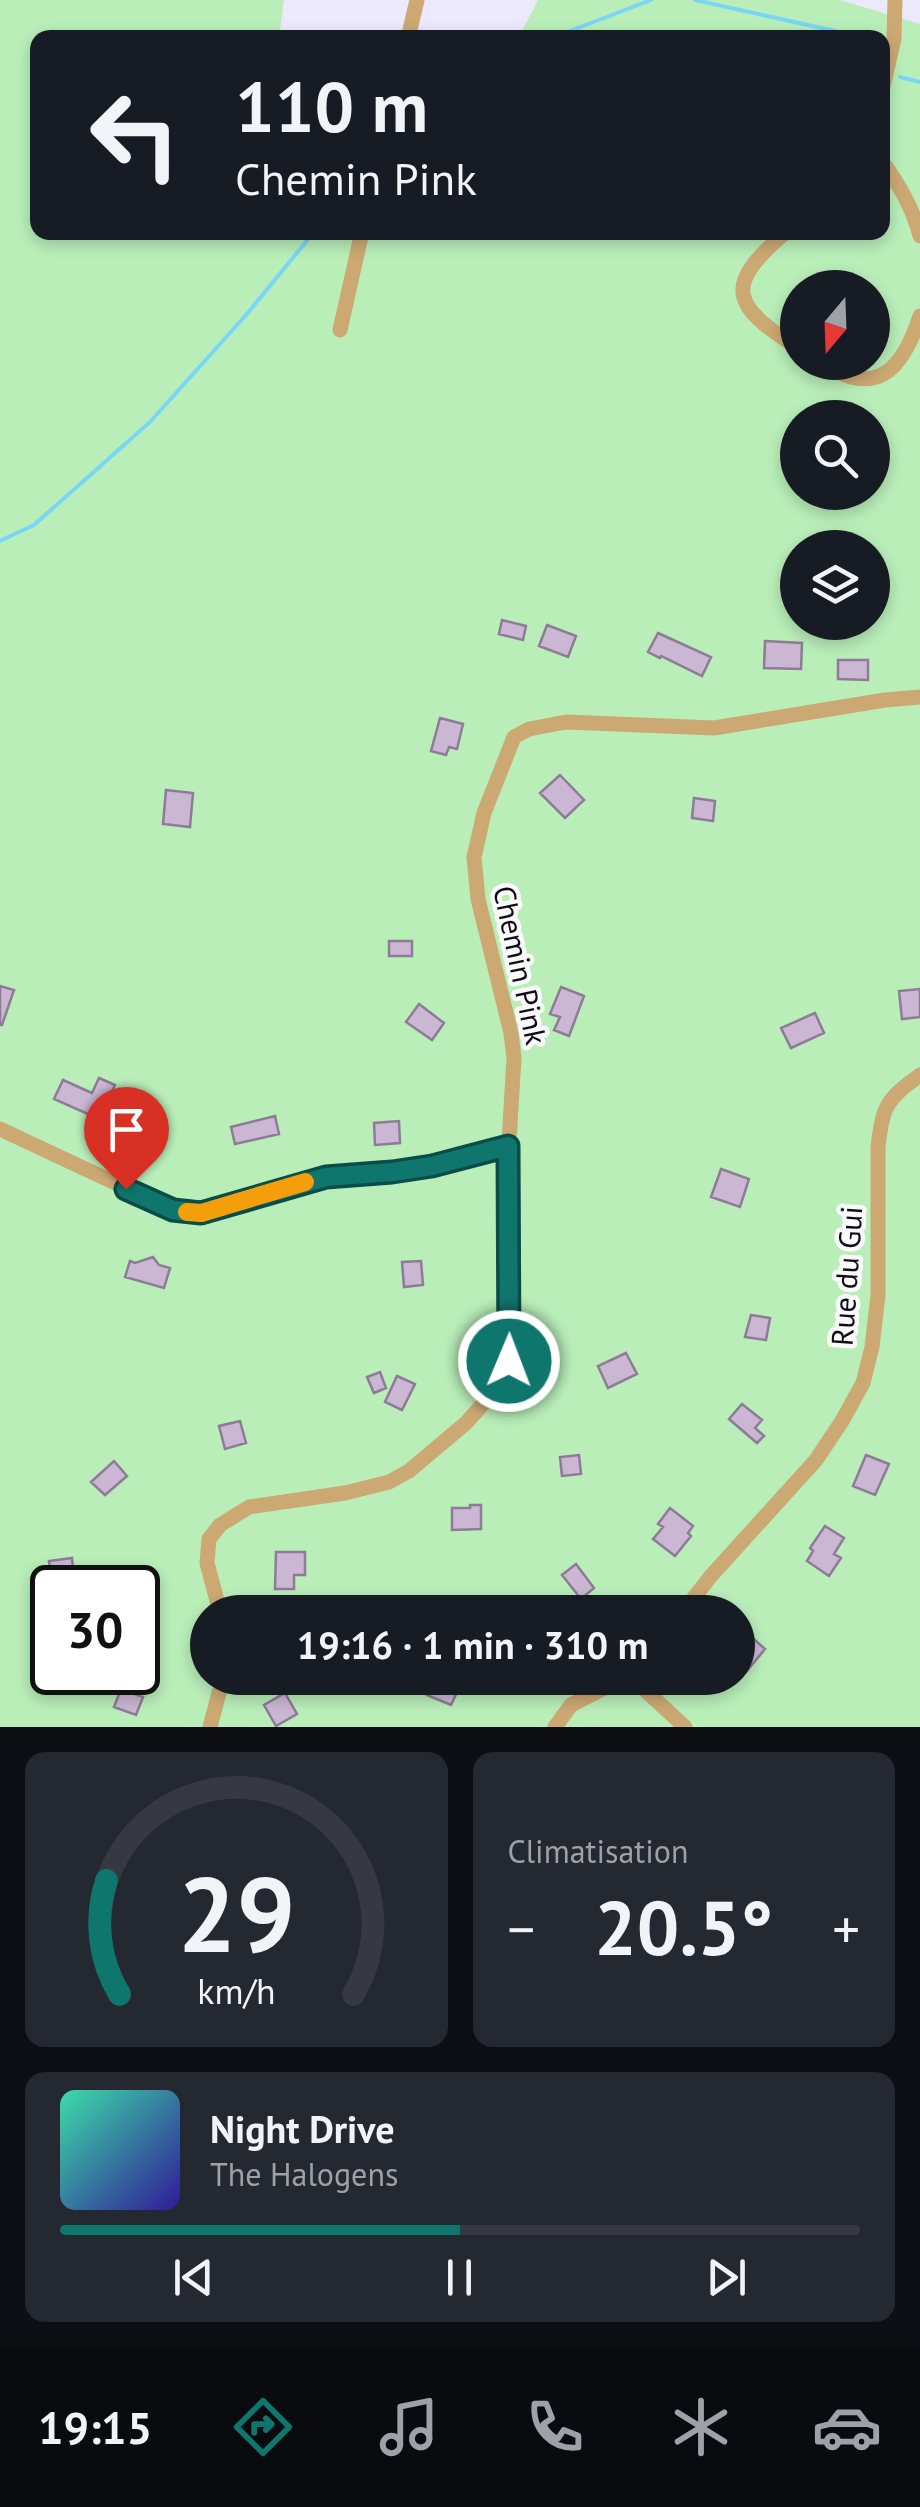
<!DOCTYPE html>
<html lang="fr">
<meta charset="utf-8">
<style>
:root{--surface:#171b24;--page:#242831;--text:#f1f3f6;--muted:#9ea1a6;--line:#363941;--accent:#0f766e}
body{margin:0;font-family:"PT Sans",sans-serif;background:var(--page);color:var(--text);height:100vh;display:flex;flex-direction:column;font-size:38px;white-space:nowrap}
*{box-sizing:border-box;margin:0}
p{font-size:32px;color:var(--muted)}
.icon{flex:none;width:55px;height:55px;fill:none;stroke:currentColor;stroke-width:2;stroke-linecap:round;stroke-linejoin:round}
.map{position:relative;height:1727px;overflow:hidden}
.sheet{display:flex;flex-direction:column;gap:25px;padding:25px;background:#0d0f14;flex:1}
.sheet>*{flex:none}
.banner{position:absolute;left:30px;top:30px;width:860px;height:210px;border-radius:20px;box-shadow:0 5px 15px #0003;background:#171b24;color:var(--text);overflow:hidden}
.needle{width:65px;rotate:199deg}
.controls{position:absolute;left:780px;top:270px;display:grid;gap:20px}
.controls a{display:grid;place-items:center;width:110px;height:110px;border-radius:50%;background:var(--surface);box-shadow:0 5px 15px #0003;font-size:50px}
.speed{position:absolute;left:30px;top:1565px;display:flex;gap:20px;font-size:50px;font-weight:700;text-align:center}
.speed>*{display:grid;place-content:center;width:130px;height:130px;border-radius:50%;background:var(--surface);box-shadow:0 5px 15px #0003;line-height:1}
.speed .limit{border:5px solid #111;border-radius:15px;background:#fff;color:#111}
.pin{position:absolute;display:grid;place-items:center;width:85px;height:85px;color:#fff;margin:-102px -42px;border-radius:50% 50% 50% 0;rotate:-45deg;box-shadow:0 0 10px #0007}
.pin .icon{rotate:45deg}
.me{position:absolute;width:110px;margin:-55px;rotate:1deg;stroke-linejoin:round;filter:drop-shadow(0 0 8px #0008)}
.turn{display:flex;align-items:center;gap:35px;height:210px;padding:0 40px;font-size:45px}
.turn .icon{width:130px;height:130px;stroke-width:2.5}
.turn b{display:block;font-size:70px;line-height:85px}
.big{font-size:75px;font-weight:700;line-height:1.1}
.sheet .widget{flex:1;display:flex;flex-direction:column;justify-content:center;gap:15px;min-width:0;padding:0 35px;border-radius:20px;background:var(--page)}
.sheet .dial{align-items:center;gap:0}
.dial svg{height:260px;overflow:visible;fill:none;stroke:var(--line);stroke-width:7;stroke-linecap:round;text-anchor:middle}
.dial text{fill:var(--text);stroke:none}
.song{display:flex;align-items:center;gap:30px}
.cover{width:120px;height:120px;border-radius:15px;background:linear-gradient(135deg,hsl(160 70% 55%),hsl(250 70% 35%))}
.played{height:10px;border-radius:5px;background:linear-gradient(90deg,var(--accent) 50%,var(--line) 50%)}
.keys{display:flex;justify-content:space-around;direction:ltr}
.heat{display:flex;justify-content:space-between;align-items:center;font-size:55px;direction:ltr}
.sheet .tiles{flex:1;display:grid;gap:25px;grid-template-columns:1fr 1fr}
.widget:last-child{grid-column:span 2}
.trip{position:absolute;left:190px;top:1595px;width:565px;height:100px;border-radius:50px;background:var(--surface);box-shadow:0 5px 15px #0003;font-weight:700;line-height:100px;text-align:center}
.dock{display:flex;height:160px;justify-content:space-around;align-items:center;background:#090b0e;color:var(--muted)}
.dock .icon{width:70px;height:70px}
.dock .on{color:var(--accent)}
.dock b{font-size:45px;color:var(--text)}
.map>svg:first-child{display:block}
.green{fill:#b9eeb9;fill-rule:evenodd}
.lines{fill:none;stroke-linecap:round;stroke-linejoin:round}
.stream{stroke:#79d6f5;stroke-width:4}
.building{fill:#cbb7d3;stroke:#8e7b96;stroke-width:2.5}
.minor{stroke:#cca973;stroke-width:15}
.route-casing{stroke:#0a4d48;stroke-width:25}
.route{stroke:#0f766e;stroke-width:18}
.slow{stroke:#f59e0b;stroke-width:18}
.labels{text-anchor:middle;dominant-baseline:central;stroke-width:9;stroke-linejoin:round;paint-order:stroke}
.street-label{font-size:30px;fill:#0f0c17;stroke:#f9f9f9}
</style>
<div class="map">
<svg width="920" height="1727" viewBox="0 0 920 1727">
<rect width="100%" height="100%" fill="#ede9fd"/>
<!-- green -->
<path class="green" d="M0 0H284L279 37 38 38V232H882V38L519 37 538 0H840L920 24V1727H0ZM798 288H872V362H798ZM798 418H872V492H798ZM798 548H872V622H798ZM52 1588H138V1672H52ZM208 1612H738V1678H208Z"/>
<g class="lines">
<!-- stream -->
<path class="stream" d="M695 0 835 31 841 38
M566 38 570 31 651 0
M900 77 920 82
M0 541 34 525 150 422 246 315 314 232"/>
</g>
<!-- building -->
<path class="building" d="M502 620 526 626 523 640 499 634Z
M547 625 576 636 568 657 539 646Z
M658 633 711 657 702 676 661 656 660 658 648 652Z
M765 641 802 643 801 669 764 668Z
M838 660H868V680L838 679Z
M440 718 463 724 457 749 449 747 446 755 431 751Z
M560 775 584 800 565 818 540 793Z
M166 790 193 793 190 827 163 824Z
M694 798 715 801 713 821 692 818Z
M389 941H412V956H389Z
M0 986 14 990 2 1025H0Z
M561 987 584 996 569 1036 554 1030 560 1017 550 1014Z
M920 989V1017L902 1019 899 991Z
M419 1004 444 1023 432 1040 406 1022Z
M815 1013 824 1033 791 1048 781 1028Z
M99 1078 115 1085 99 1119 54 1099 63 1080 92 1093Z
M275 1116 279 1134 235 1144 231 1127Z
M399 1121 400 1143 375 1145 374 1123Z
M721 1169 749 1179 740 1207 711 1197Z
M153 1257 159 1265 170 1268 164 1288 125 1277 130 1261 135 1263Z
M421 1261 423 1285 404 1287 402 1262Z
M751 1315 770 1318 766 1340 745 1337Z
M626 1353 637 1374 608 1388 598 1366Z
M380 1372 386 1388 374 1393 367 1377Z
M397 1376 415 1384 402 1410 385 1402Z
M742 1404 762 1420 755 1428 764 1436 757 1443 729 1419Z
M240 1421 246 1443 225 1449 219 1426Z
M579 1455 581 1474 562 1476 560 1457Z
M866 1455 889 1464 875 1495 853 1486Z
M114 1461 127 1476 105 1495 91 1482Z
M470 1505H481V1529L452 1530V1508H470Z
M670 1508 693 1526 688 1533 691 1536 675 1556 653 1539 663 1527 658 1524Z
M825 1526 844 1538 834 1554 841 1558 829 1576 807 1561 813 1551 810 1548Z
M276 1552H305V1575H294V1589H275Z
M72 1558 75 1588H52L49 1561Z
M576 1564 594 1588 581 1599 562 1575Z
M748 1634 765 1649 746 1672 738 1665V1646Z
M435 1678H447L461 1684 451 1705 427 1695Z
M121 1689 143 1697 136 1715 114 1707Z
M285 1693 297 1714 276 1726 264 1705Z"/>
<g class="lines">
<!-- minor -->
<path class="minor" d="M408 38 417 0
M882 91 894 39 895 0
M882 161C899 185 913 208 920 236
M786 232C721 287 733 306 798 348
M340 330 362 232
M820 362C876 399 902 371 920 316
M0 1129 173 1210 201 1213 326 1177 393 1173 432 1166 509 1146
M220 1612 207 1563 209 1539 220 1525 249 1507 345 1493 389 1482 409 1471 466 1423 492 1394 509 1361 508 1158 514 1058 511 1033 478 899 474 857 484 813 514 737 529 729 566 722 714 728 885 700 920 697
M683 1612 710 1577 816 1460 842 1421 863 1383 872 1347 878 1295V1147C883 1105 886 1100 920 1075
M632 1678 685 1727
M210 1727 223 1678
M555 1727 571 1705 624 1678"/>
</g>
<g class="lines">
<!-- route casing -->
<g class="route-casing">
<path id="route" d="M126 1189 173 1210 201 1213 326 1177 392 1172 432 1166 508 1146 509 1361"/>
</g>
<!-- route -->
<use href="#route" class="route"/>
<!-- slow -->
<path class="slow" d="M187 1212 201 1213 305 1182"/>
</g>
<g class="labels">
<!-- street labels -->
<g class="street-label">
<text transform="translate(521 965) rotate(78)">Chemin Pink</text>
<text transform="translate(846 1276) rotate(-86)">Rue du Gui</text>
</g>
</g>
</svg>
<div class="controls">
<a><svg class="needle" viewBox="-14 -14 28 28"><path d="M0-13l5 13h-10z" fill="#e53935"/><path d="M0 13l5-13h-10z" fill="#9ea1a6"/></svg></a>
<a><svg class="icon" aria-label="search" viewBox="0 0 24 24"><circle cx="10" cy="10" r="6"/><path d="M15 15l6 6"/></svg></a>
<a><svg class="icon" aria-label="layers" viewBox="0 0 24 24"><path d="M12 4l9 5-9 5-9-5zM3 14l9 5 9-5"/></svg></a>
</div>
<div class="speed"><div class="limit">30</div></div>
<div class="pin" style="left:126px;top:1189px;background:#d93025"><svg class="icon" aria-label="arrive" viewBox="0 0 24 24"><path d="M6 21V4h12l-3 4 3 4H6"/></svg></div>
<svg class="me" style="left:509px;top:1361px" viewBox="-20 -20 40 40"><circle r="17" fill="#0f766e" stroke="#fff" stroke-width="3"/><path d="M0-11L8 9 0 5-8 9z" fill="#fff"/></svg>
<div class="trip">19:16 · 1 min · 310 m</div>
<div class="banner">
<div class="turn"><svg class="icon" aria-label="left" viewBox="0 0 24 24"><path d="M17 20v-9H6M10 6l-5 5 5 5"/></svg><div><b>110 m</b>Chemin Pink</div></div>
</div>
</div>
<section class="sheet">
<div class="tiles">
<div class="widget dial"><svg viewBox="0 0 100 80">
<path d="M14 69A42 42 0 1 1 86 69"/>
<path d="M14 69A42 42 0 0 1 10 34" stroke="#0f766e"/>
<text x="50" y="56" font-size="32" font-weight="700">29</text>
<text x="50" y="72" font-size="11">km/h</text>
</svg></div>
<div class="widget"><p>Climatisation</p>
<div class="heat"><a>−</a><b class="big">20.5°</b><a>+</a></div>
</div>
<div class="widget">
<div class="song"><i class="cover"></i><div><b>Night Drive</b><p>The Halogens</p></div></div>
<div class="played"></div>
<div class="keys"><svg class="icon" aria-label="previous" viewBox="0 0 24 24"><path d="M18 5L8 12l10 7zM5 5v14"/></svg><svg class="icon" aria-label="pause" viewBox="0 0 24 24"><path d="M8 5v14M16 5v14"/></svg><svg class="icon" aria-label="next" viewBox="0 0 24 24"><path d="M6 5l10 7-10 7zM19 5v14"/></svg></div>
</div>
</div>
</section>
<nav class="dock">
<b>19:15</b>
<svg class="icon on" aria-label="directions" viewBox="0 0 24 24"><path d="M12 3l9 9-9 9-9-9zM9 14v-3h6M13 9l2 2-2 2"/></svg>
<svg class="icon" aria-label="music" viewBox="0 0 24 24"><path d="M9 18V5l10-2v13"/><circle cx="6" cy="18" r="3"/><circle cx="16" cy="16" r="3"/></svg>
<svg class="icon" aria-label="phone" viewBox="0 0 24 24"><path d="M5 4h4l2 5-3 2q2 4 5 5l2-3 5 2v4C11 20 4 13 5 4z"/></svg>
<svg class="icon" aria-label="climate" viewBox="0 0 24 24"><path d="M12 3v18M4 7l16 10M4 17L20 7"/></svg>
<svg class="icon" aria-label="car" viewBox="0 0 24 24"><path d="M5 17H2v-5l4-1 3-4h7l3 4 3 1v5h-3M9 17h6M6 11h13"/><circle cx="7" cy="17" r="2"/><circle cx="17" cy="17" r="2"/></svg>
</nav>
